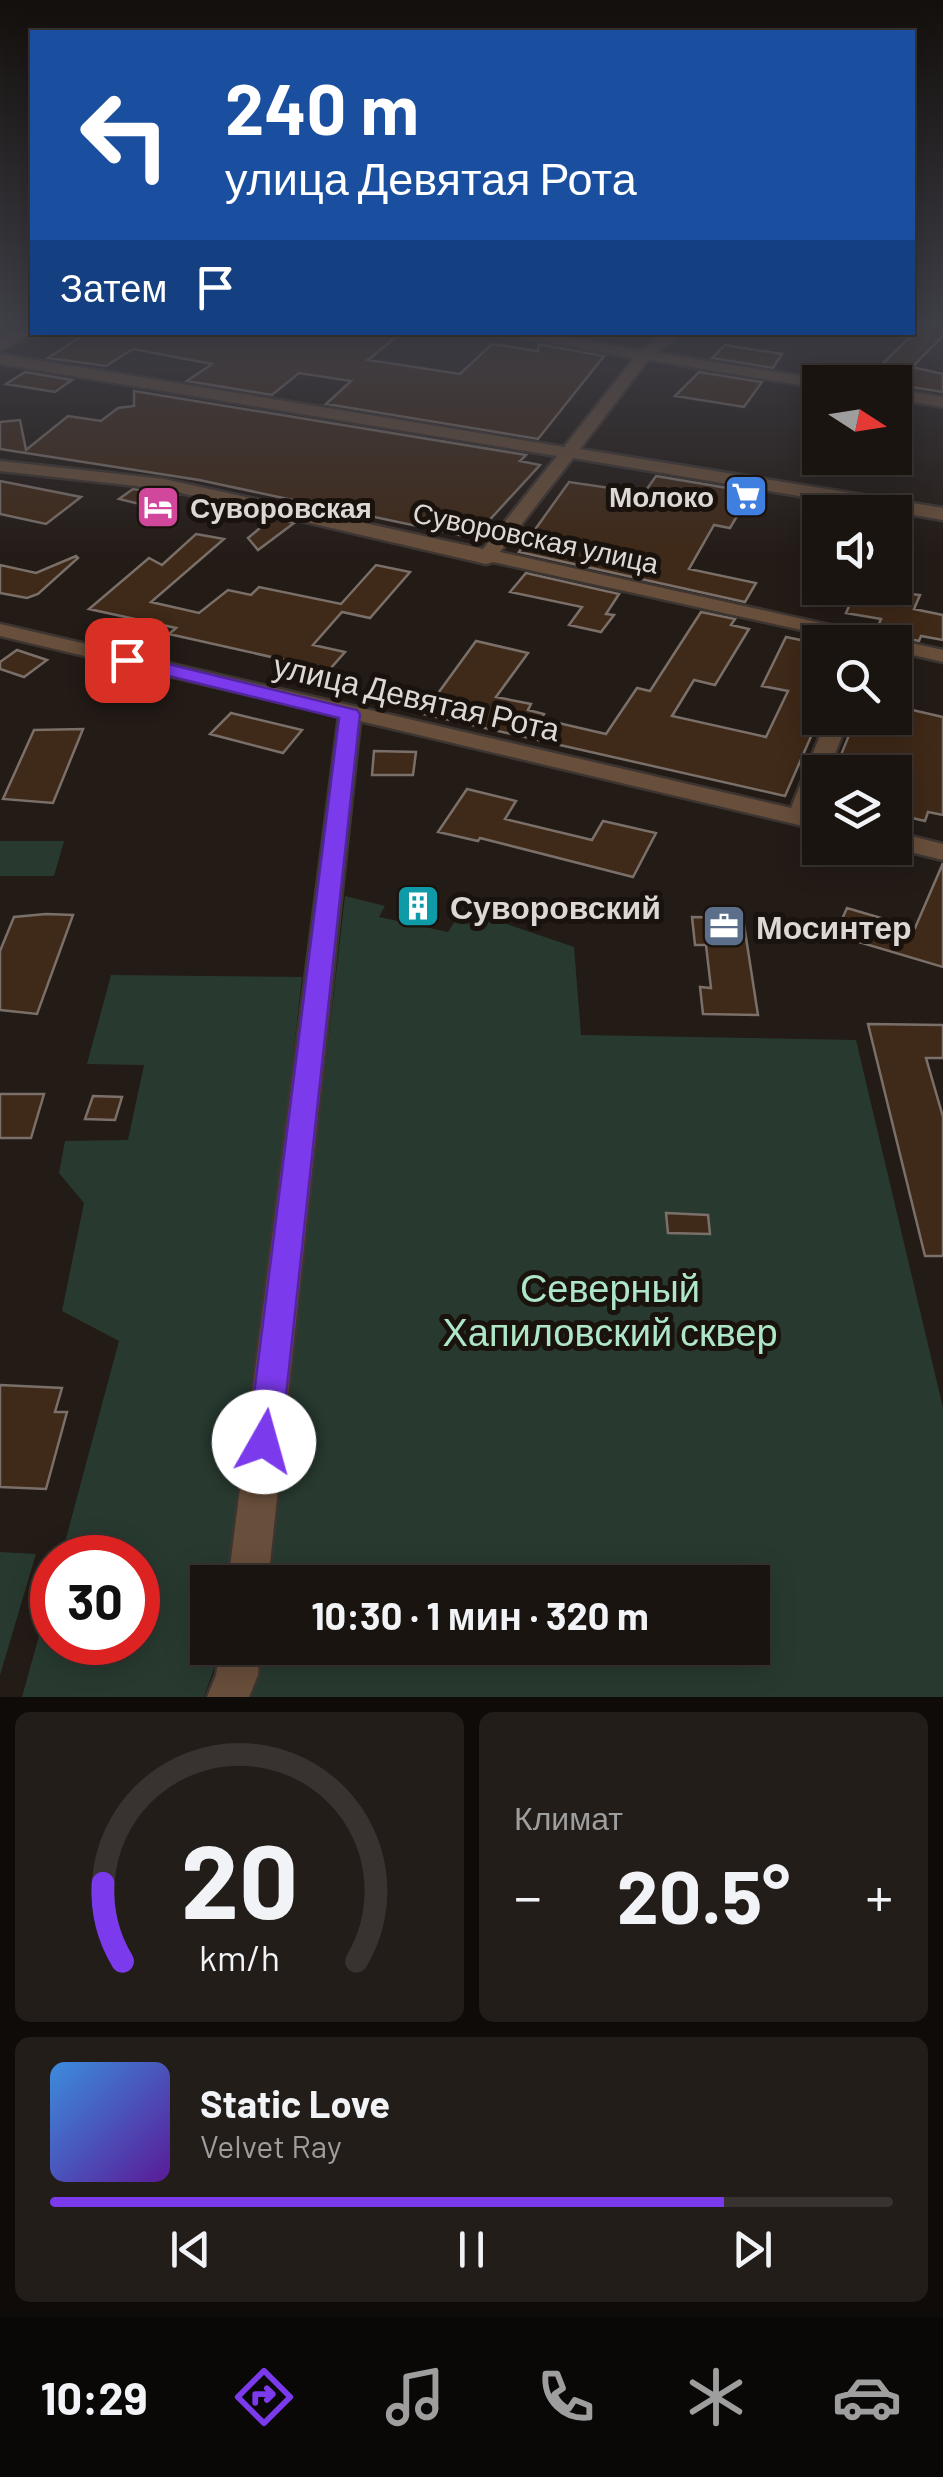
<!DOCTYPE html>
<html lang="ru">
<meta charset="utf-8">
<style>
:root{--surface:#1a1410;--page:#231d19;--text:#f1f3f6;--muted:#9f9e9f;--line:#383330;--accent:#7c3aed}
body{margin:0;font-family:Barlow,sans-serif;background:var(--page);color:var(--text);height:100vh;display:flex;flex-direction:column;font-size:38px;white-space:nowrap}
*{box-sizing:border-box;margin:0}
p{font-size:32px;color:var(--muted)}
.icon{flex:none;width:55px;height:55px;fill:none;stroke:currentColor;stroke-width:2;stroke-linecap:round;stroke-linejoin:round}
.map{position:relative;height:1697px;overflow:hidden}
.drawer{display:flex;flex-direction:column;gap:15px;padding:15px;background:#0e0b09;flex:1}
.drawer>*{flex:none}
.top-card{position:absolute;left:30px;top:30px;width:885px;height:305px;border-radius:0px;box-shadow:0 5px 25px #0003,0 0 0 2px var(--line);background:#1a4fa0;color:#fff;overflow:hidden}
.needle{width:65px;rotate:102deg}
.fabs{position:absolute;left:802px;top:365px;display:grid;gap:20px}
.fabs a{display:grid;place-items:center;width:110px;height:110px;border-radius:0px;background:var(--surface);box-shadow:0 5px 25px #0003,0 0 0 2px var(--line);font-size:50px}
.speed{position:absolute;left:30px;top:1535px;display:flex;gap:20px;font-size:50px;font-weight:700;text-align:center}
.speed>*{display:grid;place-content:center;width:130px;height:130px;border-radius:50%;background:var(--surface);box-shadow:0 5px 25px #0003,0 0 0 2px var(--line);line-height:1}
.speed .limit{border:15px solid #d22;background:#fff;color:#111}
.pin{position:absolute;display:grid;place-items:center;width:85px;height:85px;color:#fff;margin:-42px;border-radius:20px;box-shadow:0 5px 15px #0006}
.me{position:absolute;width:110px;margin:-55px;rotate:7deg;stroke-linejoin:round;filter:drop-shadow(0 0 8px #0008)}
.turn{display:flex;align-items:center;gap:35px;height:210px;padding:0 30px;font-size:45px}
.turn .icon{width:130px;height:130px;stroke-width:2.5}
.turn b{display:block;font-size:70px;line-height:85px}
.then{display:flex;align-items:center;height:95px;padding:0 30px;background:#0003;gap:20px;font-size:38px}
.big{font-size:75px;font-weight:700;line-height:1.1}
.drawer .widget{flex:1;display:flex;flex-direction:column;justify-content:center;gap:15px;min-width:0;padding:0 35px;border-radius:15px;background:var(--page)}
.drawer .dial{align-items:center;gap:0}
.dial svg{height:260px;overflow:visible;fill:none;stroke:var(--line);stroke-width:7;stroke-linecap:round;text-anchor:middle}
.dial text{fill:var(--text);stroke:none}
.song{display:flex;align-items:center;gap:30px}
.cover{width:120px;height:120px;border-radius:15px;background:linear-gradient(135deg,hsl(210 70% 55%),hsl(270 70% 35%))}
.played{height:10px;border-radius:5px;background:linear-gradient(90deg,var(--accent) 80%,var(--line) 80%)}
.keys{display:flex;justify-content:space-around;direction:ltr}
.heat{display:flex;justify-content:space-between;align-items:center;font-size:55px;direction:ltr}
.drawer .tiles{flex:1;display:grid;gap:15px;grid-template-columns:1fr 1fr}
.widget:last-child{grid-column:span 2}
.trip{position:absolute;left:190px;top:1565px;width:580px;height:100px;border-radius:0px;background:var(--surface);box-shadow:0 5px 25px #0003,0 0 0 2px var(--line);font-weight:700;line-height:100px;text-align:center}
.tab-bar{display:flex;height:160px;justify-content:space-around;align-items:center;background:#0a0806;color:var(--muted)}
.tab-bar .icon{width:70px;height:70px}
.tab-bar .current{color:var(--accent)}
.tab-bar b{font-size:45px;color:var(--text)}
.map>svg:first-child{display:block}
.green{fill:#283a30}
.building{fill:#3f2918;stroke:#7a7069;stroke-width:2.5}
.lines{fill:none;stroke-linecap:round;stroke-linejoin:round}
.minor-casing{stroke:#3d3531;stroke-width:5}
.minor{fill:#684f3b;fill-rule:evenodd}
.route{fill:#7c3aed;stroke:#51269a;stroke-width:2.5}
.labels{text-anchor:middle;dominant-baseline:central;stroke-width:10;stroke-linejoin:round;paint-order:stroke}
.far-poi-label{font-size:28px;font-weight:bold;fill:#ddd8d4;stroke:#1a120d;text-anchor:end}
.far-street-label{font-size:28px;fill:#ddd8d4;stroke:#1a120d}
.street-label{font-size:32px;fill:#ddd8d4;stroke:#1a120d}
.poi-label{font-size:32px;font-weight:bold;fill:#ddd8d4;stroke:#1a120d;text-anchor:start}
.near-park-label{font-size:38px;fill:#aee7c7;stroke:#1a120d}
</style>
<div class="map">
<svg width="943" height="1697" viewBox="0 0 943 1697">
<rect width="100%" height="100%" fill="#231b16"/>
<!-- green -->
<path class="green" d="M0 841H64L54 876H0Z
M345 896 385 906 379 917 448 932 463 909 574 947 581 1035 856 1040 943 1408V1697H251L259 1648H752V1582H266Z
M111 975 302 977 233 1582H208V1648H221L204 1697H22L52 1589V1642H138V1558L61 1557 119 1341 62 1311 84 1203 59 1173 65 1141 128 1140 144 1065 87 1064Z
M0 1552 36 1554 0 1675Z"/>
<!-- building -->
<path class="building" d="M923 324 943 328V336L912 367 943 374V392L866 380Z
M88 332H402L368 360 460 374 492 344 538 351 539 344 604 356 538 439 326 404 351 381 299 373 272 395 187 381 212 364 133 349 106 366 48 358Z
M725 345 782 354 773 368 712 358Z
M25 372 72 380 55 392 6 384Z
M699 372 762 382 744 407 675 396Z
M134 391 526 455 520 461 540 465 473 538 318 505 314 508 290 503 293 500 199 480 0 449V422L20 420 26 450 68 416 101 421 118 408 134 406Z
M656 476 751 492 730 528 714 525 689 569 756 583 745 602 519 552 569 482 644 493Z
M0 481 81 497 46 524 0 514Z
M133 489 163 493 178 496 160 509 119 499Z
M272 518 294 523 258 550 248 538Z
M196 534 224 539 151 602 199 613 228 590 251 595 259 587 341 604 376 565 410 572 370 618 342 612 313 645 345 652 329 670 169 634 176 628 89 609 149 558 162 565Z
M76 556 78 558 38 594 27 598 0 593V565L36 573Z
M526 573 619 594 606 614 614 615 601 632 569 625 582 607 510 592Z
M857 588 920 595 914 609 943 615V640L921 636 919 641 895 636V627L879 624 881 619 846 613Z
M701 612 735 619 731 625 749 629 715 685 694 680 672 716 766 737 788 691 762 686 786 637 820 644V716L785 796 423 714 476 641 528 653 496 697 531 704 528 710 544 714 541 719 606 734 637 688 650 691Z
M17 650 47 660 24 677 0 669V662Z
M895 706 943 717V815L928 812 925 821 895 814 911 772H834L856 718H895Z
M231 713 302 730 283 753 210 734Z
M83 729 53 803 3 799 34 730Z
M374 751 416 752 413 775H372Z
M467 789 516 801 505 819 592 840 603 821 656 833 633 877 480 838 478 841 438 832Z
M943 863V967L835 935 847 908 915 928Z
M46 914 73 915 37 1014 0 1010V951L14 917Z
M692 917 743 918 758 1015 703 1014 700 987 711 988 706 945H695Z
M868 1024 943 1025V1058H926L943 1117V1256H925Z
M0 1094H44L31 1138H0Z
M93 1096 122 1097 115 1120 85 1119Z
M666 1213 708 1215 710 1234 668 1233Z
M0 1385 62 1388 55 1412H67L46 1489 0 1487Z"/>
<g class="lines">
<!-- minor casing -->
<g class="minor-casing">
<path id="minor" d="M32 322V332L0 351V339Z
M491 332H529L642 350 666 332H683L658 353 826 380 828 382H820V388L648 360 580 449 943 508V520L573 458 500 552 943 650V662L895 651V642H856L493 562 486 564 164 489 0 471V461L164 479 483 549 557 456 0 364V354L564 447 634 358Z
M895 389 943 397V407L895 399Z
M0 624 791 808 827 718H849L828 772H820V794L813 813 820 814V830L360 721 268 1582H228L339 716 0 636Z
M895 832 943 844V860L894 848Z
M220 1648H260L258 1675 249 1697H207L216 1675Z"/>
</g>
<!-- minor -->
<use href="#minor" class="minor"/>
</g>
<!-- sky -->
<linearGradient id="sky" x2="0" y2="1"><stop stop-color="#130f0c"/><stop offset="0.58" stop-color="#3f3f47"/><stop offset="1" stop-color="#3f3f47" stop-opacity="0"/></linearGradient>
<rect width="943" height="558" fill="url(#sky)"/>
<!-- route -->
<path class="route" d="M127 654 357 710 360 714 281 1442 276 1453 264 1457 253 1453 248 1442 339 718 120 664V656Z"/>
<!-- icons -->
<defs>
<g id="supermarket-square" transform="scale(2.25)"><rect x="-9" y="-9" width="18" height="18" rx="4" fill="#3f7fe0" stroke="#1a120d"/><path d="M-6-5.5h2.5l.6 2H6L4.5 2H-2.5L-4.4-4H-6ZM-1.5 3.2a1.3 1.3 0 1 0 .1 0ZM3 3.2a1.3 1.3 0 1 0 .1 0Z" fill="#fff"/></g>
<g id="hotel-square" transform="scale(2.25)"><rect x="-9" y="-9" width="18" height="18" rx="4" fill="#d1479c" stroke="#1a120d"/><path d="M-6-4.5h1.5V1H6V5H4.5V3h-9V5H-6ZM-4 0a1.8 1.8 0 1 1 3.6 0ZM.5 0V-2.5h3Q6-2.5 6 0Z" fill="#fff"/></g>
<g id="building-square" transform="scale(2.25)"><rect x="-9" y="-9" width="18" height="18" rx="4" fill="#0f9aa8" stroke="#1a120d"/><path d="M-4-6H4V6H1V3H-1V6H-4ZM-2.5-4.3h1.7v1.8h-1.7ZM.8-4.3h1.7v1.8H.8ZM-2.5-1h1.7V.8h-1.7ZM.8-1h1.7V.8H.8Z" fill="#fff"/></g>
<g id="office-square" transform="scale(2.25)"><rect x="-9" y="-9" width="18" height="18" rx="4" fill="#5c6f8a" stroke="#1a120d"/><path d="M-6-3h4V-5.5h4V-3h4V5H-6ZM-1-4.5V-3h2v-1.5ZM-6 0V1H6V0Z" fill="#fff"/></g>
</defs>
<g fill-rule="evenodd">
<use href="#supermarket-square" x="746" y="496"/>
<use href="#hotel-square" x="158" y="507"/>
<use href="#building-square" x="418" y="906"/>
<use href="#office-square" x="724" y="926"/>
</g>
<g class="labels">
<!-- far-poi labels -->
<g class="far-poi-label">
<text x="714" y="496">Молоко</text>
<text x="190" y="507" text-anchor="start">Суворовская</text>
</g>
<!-- far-street labels -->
<g class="far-street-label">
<text transform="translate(536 537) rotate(12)">Суворовская улица</text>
</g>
<!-- street labels -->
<g class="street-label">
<text transform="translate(417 696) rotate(13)">улица Девятая Рота</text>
</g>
<!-- poi labels -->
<g class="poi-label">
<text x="450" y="906">Суворовский</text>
<text x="756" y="926">Мосинтер</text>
</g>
<!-- near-park labels -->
<g class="near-park-label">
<text x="610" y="1287">Северный<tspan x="610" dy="44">Хапиловский сквер</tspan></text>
</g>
</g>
</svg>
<div class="fabs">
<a><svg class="needle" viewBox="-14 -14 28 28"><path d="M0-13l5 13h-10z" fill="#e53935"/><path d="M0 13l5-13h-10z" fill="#9f9e9f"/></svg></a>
<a><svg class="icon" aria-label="sound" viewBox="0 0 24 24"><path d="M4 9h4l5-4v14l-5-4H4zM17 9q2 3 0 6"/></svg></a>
<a><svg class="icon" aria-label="search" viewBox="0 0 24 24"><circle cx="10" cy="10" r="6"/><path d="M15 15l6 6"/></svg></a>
<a><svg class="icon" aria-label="layers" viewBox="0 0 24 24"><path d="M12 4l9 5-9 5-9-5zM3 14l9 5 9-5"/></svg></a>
</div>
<div class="speed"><div class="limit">30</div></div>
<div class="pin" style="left:127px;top:660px;background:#d93025"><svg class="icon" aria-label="arrive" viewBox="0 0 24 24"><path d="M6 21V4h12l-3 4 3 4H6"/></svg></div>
<svg class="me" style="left:264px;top:1442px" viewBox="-20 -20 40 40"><circle r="19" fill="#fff"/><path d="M0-13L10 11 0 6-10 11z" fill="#7c3aed"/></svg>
<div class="trip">10:30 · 1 мин · 320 m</div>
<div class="top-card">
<div class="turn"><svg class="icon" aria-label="left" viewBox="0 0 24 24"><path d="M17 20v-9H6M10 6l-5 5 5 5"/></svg><div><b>240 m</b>улица Девятая Рота</div></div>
<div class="then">Затем<svg class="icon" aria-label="arrive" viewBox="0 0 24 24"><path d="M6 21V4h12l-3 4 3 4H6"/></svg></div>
</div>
</div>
<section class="drawer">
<div class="tiles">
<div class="widget dial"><svg viewBox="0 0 100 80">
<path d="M14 69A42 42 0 1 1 86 69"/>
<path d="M14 69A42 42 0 0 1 8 45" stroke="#7c3aed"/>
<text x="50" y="56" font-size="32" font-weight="700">20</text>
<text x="50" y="72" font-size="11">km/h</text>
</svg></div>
<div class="widget"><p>Климат</p>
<div class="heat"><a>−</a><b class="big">20.5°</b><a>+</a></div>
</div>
<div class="widget">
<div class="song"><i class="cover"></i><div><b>Static Love</b><p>Velvet Ray</p></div></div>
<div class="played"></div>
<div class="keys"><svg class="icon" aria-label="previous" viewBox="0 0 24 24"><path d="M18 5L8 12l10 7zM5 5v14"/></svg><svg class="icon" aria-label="pause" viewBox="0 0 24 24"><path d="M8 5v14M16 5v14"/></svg><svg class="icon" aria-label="next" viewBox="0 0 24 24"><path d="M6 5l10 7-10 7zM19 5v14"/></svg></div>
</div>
</div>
</section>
<nav class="tab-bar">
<b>10:29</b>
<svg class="icon current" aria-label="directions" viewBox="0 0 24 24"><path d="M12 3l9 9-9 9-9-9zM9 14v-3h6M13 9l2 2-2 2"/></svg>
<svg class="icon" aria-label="music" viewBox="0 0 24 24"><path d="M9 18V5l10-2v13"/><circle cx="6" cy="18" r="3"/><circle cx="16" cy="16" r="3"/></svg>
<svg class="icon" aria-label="phone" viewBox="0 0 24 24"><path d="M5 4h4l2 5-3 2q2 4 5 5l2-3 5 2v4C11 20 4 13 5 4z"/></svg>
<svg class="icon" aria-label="climate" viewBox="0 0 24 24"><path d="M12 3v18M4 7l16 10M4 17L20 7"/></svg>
<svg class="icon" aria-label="car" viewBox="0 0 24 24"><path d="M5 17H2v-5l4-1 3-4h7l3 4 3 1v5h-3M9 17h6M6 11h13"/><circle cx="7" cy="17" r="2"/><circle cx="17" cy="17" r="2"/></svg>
</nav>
